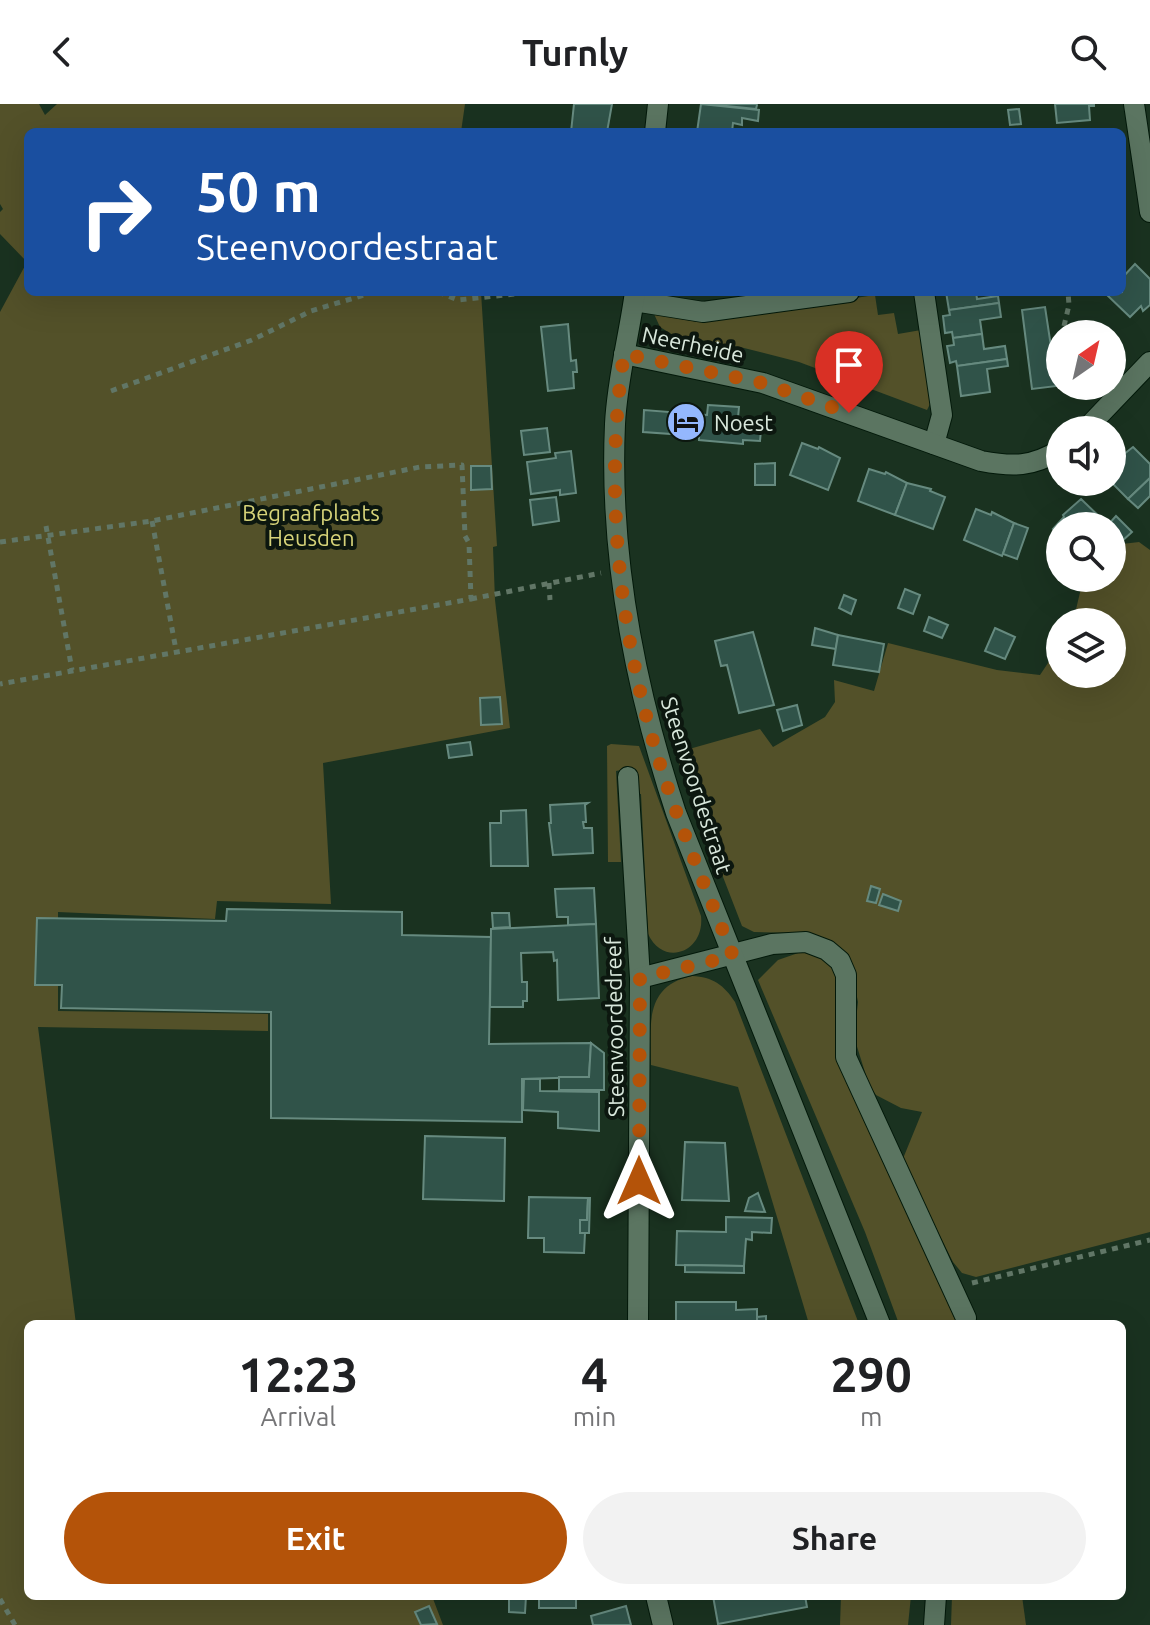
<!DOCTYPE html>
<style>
:root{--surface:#fff;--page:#f2f2f2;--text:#202124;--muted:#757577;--accent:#b45309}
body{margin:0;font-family:Ubuntu,sans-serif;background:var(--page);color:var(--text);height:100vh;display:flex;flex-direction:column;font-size:30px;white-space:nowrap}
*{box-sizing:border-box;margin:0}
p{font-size:26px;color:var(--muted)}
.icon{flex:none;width:44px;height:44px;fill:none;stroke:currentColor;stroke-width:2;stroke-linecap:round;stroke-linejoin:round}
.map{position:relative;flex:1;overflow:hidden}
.sheet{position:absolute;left:24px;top:1216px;width:1102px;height:280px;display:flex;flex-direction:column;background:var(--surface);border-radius:12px;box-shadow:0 8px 32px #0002}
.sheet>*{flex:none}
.guide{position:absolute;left:24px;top:24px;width:1102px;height:168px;border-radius:12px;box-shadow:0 8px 32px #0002;background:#1a4fa0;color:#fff;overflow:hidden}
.needle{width:52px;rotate:34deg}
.buttons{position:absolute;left:1046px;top:216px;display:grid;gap:16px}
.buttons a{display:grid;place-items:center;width:80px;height:80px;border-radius:50%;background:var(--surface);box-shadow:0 8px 32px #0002;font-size:40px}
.pin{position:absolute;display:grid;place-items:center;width:68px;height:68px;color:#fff;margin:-82px -34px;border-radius:50% 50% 50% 0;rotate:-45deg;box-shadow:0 0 8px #0007}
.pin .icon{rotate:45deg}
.me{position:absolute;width:88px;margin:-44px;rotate:0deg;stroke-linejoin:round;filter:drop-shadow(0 0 6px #0008)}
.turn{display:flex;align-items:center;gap:28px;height:168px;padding:0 40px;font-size:36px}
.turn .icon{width:104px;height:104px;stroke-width:2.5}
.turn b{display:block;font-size:56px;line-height:68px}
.eta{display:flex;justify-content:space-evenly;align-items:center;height:136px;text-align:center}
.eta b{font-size:48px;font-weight:700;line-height:56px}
.cta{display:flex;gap:16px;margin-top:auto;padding:16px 40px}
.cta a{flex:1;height:92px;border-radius:48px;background:var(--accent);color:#fff;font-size:32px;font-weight:700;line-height:92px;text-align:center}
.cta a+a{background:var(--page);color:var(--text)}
header{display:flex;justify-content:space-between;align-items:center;height:104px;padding:0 40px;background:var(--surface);font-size:36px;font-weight:700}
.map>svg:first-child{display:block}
.green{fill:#535129}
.building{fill:#305349;stroke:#668a7f;stroke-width:2}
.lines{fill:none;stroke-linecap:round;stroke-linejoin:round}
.street-casing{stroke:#03190a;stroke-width:22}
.secondary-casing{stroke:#03190a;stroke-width:22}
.path{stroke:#617666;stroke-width:5;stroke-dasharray:6 6;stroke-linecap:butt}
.street{stroke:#5b7561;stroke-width:20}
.secondary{stroke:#5b7561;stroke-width:20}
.route{stroke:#b45309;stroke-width:14;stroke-dasharray:0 25.2}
.labels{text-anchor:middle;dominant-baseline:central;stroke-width:8;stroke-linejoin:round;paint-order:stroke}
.street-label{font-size:22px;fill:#d9e8dc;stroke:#0c170f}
.poi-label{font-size:22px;fill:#d9e8dc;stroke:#0c170f;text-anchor:start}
.park-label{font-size:22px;fill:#d6d379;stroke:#0c170f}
</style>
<header><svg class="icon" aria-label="back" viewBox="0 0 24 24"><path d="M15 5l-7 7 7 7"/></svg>Turnly<svg class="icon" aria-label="search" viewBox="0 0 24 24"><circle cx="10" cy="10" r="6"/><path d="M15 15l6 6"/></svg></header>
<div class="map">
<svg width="1150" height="1521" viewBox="0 0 1150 1521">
<rect width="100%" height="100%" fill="#1a3220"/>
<!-- green -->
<g class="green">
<polygon points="0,0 39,0 45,11 57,0 465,0 461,28 28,28 28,188 481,188 497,442 493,443 495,496 510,624 323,659 331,800 217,797 215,815 58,808 58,907 268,910 268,927 38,923 76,1220 28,1220 28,1492 432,1492 443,1521 0,1521 0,208 27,158 0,130 0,108 3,105 0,100"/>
<polygon points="875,191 878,211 894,209 898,230 921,226 931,298 927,306 799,258 740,243 673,231 660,223 654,210 698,218"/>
<polygon points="1139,438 1150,446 1150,1128 976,1173 962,1169 953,1158 902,1057 922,1008 901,1004 876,991 869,981 854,933 858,898 852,868 829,837 806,829 754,828 742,822 675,649 760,625 773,643 825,613 835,598 834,576 874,587 888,539 997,566 1040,571 1060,541 1060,570 1112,570 1112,518 1073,518 1082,480 1087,474 1112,474 1112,446 1122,440"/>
<path d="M611,640L639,642L701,812C705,848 664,864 648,830L641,690H638L631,664L616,667L621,758H608L607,642Z"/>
<path d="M801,848C817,850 825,853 835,867L862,1002L957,1220H899L865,1128L758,876L778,856Z"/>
<path d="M692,872C713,873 724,881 735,898L859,1220H809L738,983L651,961C651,923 643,882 692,872Z"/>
<polygon points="841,1492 911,1492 908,1521 840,1521"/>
<polygon points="952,1492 1022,1492 1026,1521 951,1521"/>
</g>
<!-- building -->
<g class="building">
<polygon points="574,0 612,0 607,28 571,28"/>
<polygon points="701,0 759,6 758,17 742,14 742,21 733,19 732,28 697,28"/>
<polygon points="707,0 756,0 757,1 756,5"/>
<polygon points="1055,0 1094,0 1094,2 1089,2 1090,16 1057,19"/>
<polygon points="1019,5 1021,20 1010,21 1008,6"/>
<polygon points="1135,160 1150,175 1150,201 1143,207 1141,202 1130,213 1106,190 1122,188 1122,174"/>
<polygon points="946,188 976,188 977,195 998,192 999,199 949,206"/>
<polygon points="999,199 1001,213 980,216 982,230 953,234 952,228 945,229 943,212 950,211 949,206"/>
<polygon points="1045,203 1057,282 1032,285 1022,206"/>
<polygon points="568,220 571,257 576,256 577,268 573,268 574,284 548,287 541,223"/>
<polygon points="982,230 984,245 1005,242 1007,255 957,262 956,257 950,259 947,242 954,241 953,234"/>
<polygon points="1007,255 1008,262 987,265 990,288 961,292 957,262"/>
<polygon points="708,301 739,303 738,314 762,315 760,337 743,336 743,340 699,336 699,332 643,328 644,306 707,311"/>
<polygon points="547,324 550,348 524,351 521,327"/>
<polygon points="802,339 818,345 819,343 840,354 828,386 790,371"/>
<polygon points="1133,343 1150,360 1150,374 1128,395 1111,378 1114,358"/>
<polygon points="571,347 576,389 560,391 560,386 531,390 527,358 556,354 555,349"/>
<polygon points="775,359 775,381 755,381 755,360"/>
<polygon points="471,362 491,362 492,385 471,386"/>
<polygon points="869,365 885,370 886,368 907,379 895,411 858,397"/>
<polygon points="1150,374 1150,392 1138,404 1128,395"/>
<polygon points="907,379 931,385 930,387 945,393 933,425 895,411"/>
<polygon points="556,393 559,417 533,421 530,396"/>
<polygon points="1081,395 1106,419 1103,422 1060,422 1060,432 1053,425 1064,413 1063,411"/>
<polygon points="976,405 991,411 992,408 1014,419 1002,452 964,436"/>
<polygon points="1116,412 1132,428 1122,437 1112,427 1112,422 1107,422"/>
<polygon points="1014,419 1028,424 1017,455 1003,450"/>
<polygon points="1060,438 1060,458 1050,449"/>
<polygon points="905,485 920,491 913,510 898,504"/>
<polygon points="844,491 856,496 851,510 839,504"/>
<polygon points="929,513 948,521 942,534 924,527"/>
<polygon points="815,524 838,531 836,545 812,541"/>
<polygon points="995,524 1015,533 1005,555 985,547"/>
<polygon points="753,528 774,601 739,609 727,561 721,562 715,537"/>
<polygon points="838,531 884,540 879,568 833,561"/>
<polygon points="500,593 502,620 481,621 480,594"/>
<polygon points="797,601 802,621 783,627 777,606"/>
<polygon points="470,638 472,651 449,654 447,641"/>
<polygon points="588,699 585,701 586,718 583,718 584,724 592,724 593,749 553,751 549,719 551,719 550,701"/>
<polygon points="526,706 528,762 491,762 490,719 501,719 501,707"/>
<polygon points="871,782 880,785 876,799 867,797"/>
<polygon points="594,784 596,820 568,821 568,813 557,813 555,785"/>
<polygon points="883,790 901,797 898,807 879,801"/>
<polygon points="227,805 402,808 402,831 491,833 489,940 591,939 589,973 522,975 522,1018 271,1014 271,908 61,904 62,881 35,881 37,814 226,817"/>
<polygon points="492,809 509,809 510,823 493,824"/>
<polygon points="596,820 599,894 558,896 557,856 554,857 553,848 521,849 522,878 527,878 527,897 523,897 523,903 490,903 491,825"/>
<polygon points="591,939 604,949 604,986 559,986 559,973 589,973"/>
<polygon points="524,975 540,975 540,987 599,988 599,1027 558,1024 558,1008 523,1006"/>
<polygon points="425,1032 505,1034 504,1097 423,1095"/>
<polygon points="685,1038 725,1039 729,1097 682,1096"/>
<polygon points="758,1089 765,1108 745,1107 749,1094"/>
<polygon points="529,1093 588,1094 587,1116 580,1116 580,1129 585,1129 584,1149 544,1148 544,1134 528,1134"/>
<polygon points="588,1094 590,1094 589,1129 580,1129 580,1116 587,1116"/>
<polygon points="726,1113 772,1114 771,1129 752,1128 752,1136 746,1135 744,1162 676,1161 677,1127 726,1128"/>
<polygon points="685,1161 744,1162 744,1169 685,1168"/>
<polygon points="676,1198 736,1198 736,1206 757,1205 757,1220 676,1220"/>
<polygon points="766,1212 766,1220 757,1220 757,1213"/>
<polygon points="509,1492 526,1492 525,1509 509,1508"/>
<rect x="539" y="1492" width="37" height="12"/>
<polygon points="713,1492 805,1492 807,1503 718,1520"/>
<polygon points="429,1502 437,1520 421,1521 415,1508"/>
<polygon points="626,1502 631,1521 593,1521 591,1512"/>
</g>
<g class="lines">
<defs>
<g id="street">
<polyline points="1134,0 1150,108"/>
<polyline points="924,188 942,311 934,340"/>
<polyline points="634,197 703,208 849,188"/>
<path d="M624,250L763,279L981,357C1013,363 1032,363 1060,346"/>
<polyline points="1085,326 1150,258"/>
<polyline points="628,673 640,874 638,1220"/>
<polyline points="640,874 772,840 806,838 827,846 840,857 846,871 846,953 966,1214"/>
<polyline points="656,1492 663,1521"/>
</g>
<g id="secondary">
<polyline points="655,28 658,0"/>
<path d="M635,188C629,232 617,276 615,320C609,452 635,584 676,709L880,1220"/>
<polyline points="934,1521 936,1492"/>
</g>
</defs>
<!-- street casing -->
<use href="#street" class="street-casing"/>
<!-- secondary casing -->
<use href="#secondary" class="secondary-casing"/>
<!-- path -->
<g class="path">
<polyline points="438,188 458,196 534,188"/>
<polyline points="1064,222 1069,201 1068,188"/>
<polyline points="111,287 252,236 311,207 374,188"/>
<polyline points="152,417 176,546"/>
<polyline points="46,422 72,566"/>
<polyline points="0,438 152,417 420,363 462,361 465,432 469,439 471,495 0,580"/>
<polyline points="549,479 550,496"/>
<polyline points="471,495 601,469"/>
<polyline points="972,1179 1150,1136"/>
<polyline points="0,1495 15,1521"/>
</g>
<!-- street -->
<use href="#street" class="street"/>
<!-- secondary -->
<use href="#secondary" class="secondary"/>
</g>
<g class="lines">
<!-- route -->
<path class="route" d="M639,1077L640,874L733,852C706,784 677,717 656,647C618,521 604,380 624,250L763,279L849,309"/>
</g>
<!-- icons -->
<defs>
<symbol id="hotel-disc" viewBox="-11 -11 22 22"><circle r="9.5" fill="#94b7fd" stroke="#0c170f"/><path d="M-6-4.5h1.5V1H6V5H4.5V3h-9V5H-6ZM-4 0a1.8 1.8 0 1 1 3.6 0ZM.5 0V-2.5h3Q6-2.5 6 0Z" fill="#111"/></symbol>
</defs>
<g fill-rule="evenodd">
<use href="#hotel-disc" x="664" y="296" width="44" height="44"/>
</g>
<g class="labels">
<!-- street labels -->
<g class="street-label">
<text transform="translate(693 240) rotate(12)">Neerheide</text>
<text transform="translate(697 681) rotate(72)">Steenvoordestraat</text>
<text transform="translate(614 923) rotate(-91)">Steenvoordedreef</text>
</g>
<!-- poi labels -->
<g class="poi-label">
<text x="714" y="318">Noest</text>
</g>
<!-- park labels -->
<g class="park-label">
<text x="311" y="408">Begraafplaats<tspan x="311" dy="25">Heusden</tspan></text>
</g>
</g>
</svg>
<div class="buttons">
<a><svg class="needle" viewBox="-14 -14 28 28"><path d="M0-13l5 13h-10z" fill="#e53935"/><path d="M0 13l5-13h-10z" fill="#757577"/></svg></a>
<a><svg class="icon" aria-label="sound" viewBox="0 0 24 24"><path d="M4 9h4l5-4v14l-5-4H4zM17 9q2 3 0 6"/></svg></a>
<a><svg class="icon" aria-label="search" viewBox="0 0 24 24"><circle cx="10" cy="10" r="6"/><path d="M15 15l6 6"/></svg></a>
<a><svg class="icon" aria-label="layers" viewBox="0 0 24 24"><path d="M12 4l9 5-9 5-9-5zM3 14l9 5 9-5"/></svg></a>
</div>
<div class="pin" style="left:849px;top:309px;background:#d93025"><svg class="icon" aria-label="arrive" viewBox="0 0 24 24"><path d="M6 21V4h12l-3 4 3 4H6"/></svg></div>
<svg class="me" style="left:639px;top:1077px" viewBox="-20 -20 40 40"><path d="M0-17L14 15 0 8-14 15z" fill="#b45309" stroke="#fff" stroke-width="4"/></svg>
<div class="guide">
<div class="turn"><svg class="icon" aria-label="right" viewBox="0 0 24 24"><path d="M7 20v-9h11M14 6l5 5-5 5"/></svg><div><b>50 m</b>Steenvoordestraat</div></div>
</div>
<section class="sheet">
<div class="eta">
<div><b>12:23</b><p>Arrival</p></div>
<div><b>4</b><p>min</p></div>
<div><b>290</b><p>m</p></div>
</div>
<div class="cta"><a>Exit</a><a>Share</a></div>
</section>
</div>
